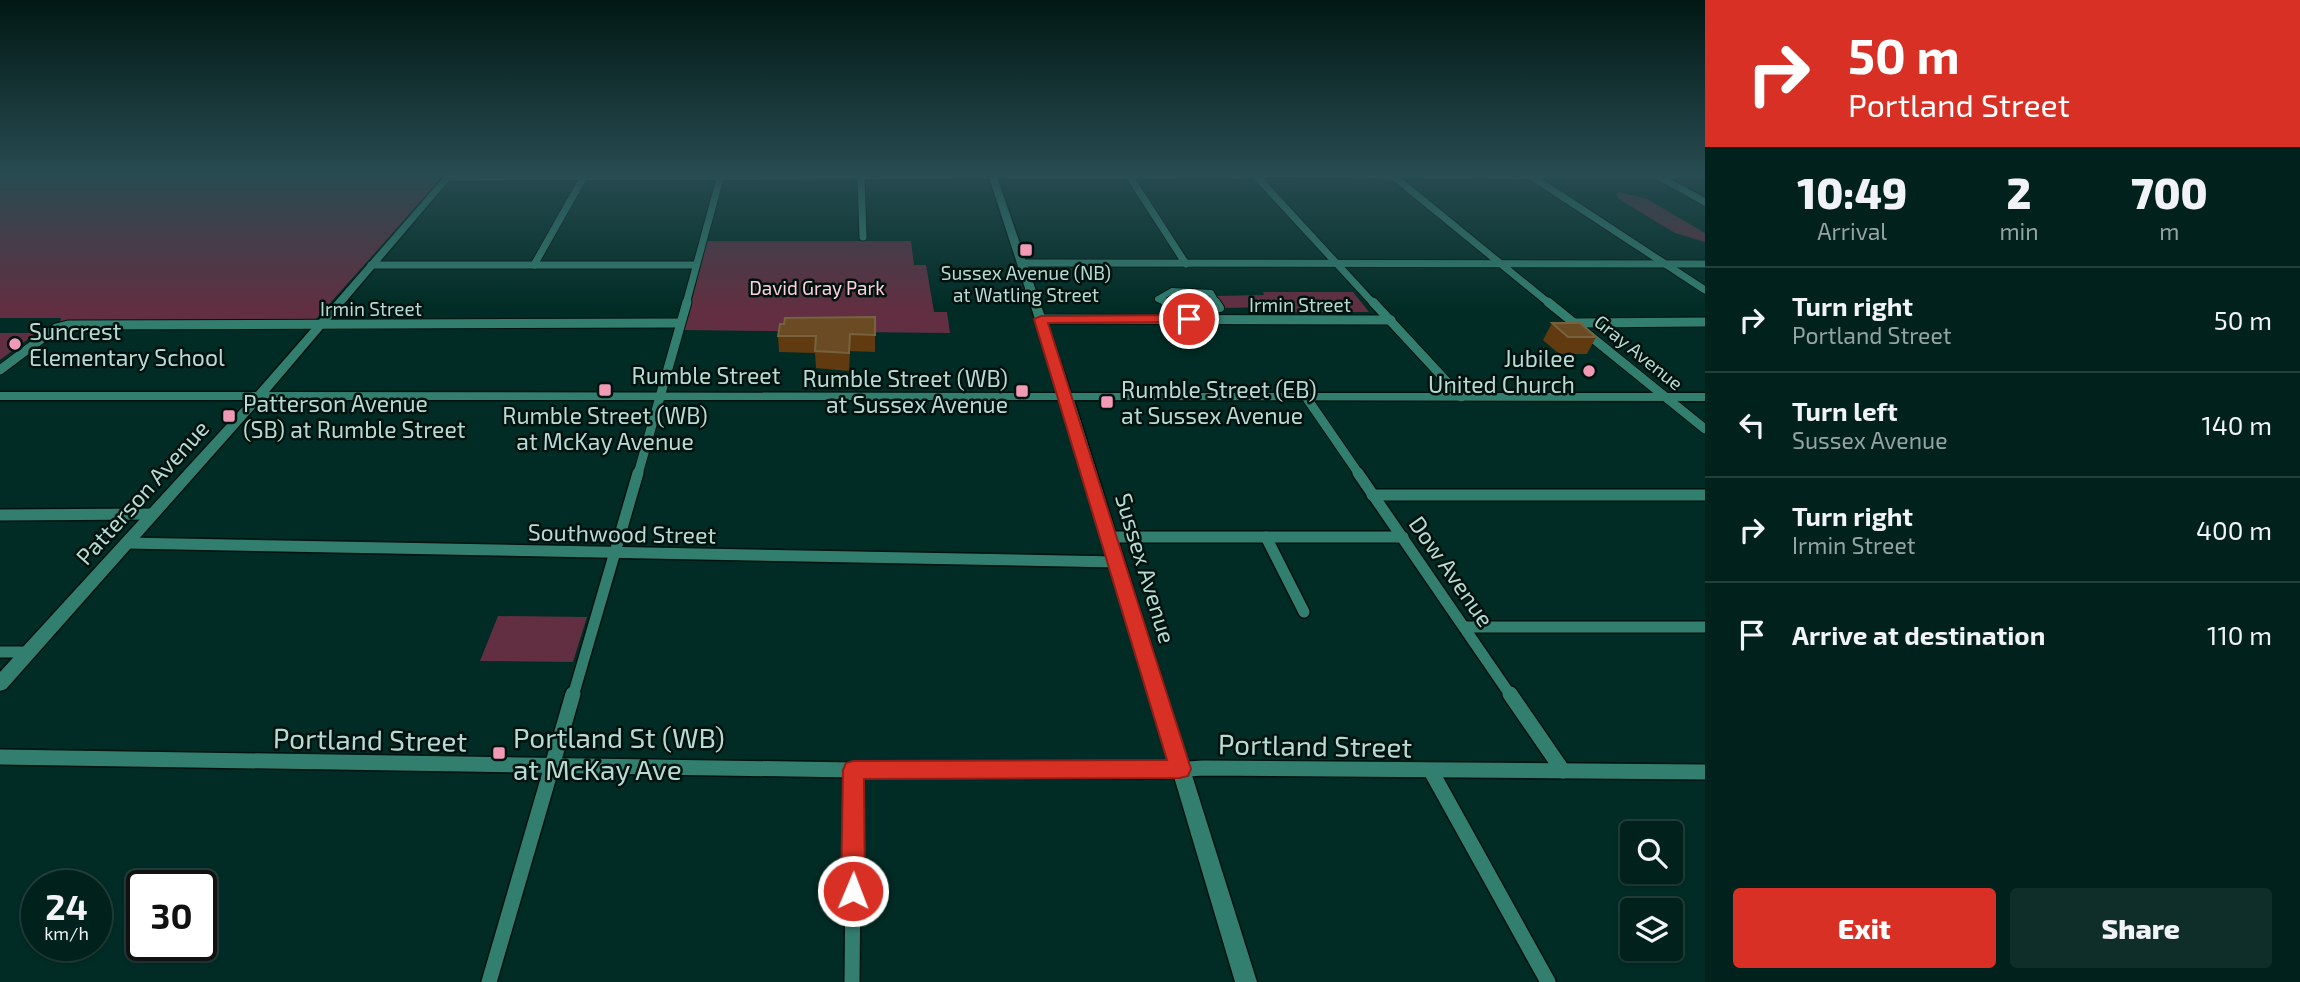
<!DOCTYPE html>
<style>
:root{--surface:#01211c;--page:#0f2e29;--text:#f1f3f6;--muted:#96a3a3;--line:#233e3b;--accent:#d93025}
body{margin:0;font-family:"Exo 2",sans-serif;background:var(--page);color:var(--text);height:100vh;display:flex;flex-direction:column;font-size:26px;white-space:nowrap}
*{box-sizing:border-box;margin:0}
p{font-size:23px;color:var(--muted)}
.icon{flex:none;width:38px;height:38px;fill:none;stroke:currentColor;stroke-width:2;stroke-linecap:round;stroke-linejoin:round}
.map{position:relative;flex:1;overflow:hidden}
.side{display:flex;flex-direction:column;background:var(--surface);width:595px}
.side>*{flex:none}
.hud{background:#d93025;color:#fff;overflow:hidden}
.buttons{position:absolute;left:1620px;top:821px;display:grid;gap:14px}
.buttons a{display:grid;place-items:center;width:63px;height:63px;border-radius:7px;background:var(--surface);box-shadow:0 2px 5px #0004,0 0 0 2px var(--line);font-size:35px}
.speed{position:absolute;left:21px;top:870px;display:flex;gap:14px;font-size:35px;font-weight:700;text-align:center}
.speed>*{display:grid;place-content:center;width:91px;height:91px;border-radius:50%;background:var(--surface);box-shadow:0 2px 5px #0004,0 0 0 2px var(--line);line-height:1}
.speed small{font-size:18px;font-weight:400}
.speed .limit{border:4px solid #111;border-radius:10px;background:#fff;color:#111}
.pin{position:absolute;display:grid;place-items:center;width:60px;height:60px;color:#fff;margin:-30px;border:4px solid #fff;border-radius:50%;box-shadow:0 2px 7px #0007}
.me{position:absolute;width:77px;margin:-38px;rotate:1deg;stroke-linejoin:round;filter:drop-shadow(0 0 5px #0008)}
.turn{display:flex;align-items:center;gap:24px;height:147px;padding:0 28px;font-size:32px}
.turn .icon{width:91px;height:91px;stroke-width:2.5}
.turn b{display:block;font-size:49px;line-height:60px}
.eta{display:flex;justify-content:space-evenly;align-items:center;height:119px;text-align:center}
.eta b{font-size:42px;font-weight:800;line-height:49px}
.button{display:flex;gap:14px;margin-top:auto;padding:14px 28px}
.button a{flex:1;height:80px;border-radius:7px;background:var(--accent);color:#fff;font-size:28px;font-weight:800;line-height:80px;text-align:center}
.button a+a{background:var(--page);color:var(--text)}
ul{padding:0;list-style:none}
li{display:flex;align-items:center;gap:21px;height:105px;padding:0 28px;border-top:2px solid var(--line)}
li div{flex:1}
li b{display:block;font-size:26px}
li em{font-style:normal}
main{display:flex;flex:1;min-height:0}
.map>svg:first-child{display:block}
.green{fill:#612f41}
.lines{fill:none;stroke-linecap:round;stroke-linejoin:round}
.pedestrian-far1-casing{stroke:#00120e;stroke-width:8}
.pedestrian-casing{stroke:#00120e;stroke-width:10}
.minor-far3-casing{stroke:#00120e;stroke-width:9}
.minor-far2-casing{stroke:#00120e;stroke-width:11}
.minor-far1-casing{stroke:#00120e;stroke-width:14}
.minor-casing{stroke:#00120e;stroke-width:18}
.tertiary-casing{stroke:#00120e;stroke-width:3}
.pedestrian-far1{stroke:#327f70;stroke-width:6}
.pedestrian{stroke:#327f70;stroke-width:8}
.minor-far3{stroke:#327f70;stroke-width:7}
.minor-far2{stroke:#327f70;stroke-width:9}
.minor-far1{stroke:#327f70;stroke-width:11}
.minor{stroke:#327f70;stroke-width:15}
.tertiary{fill:#327f70;fill-rule:evenodd}
.wall{fill:#613a0f}
.building{fill:#6a4b24;stroke:#76623f;stroke-width:2}
.route{fill:#d93025;stroke:#8d1f18;stroke-width:2}
.poi-dot{fill:#f09ab6;stroke:#00120e;stroke-width:2.5}
.labels{text-anchor:middle;dominant-baseline:central;stroke-width:5;stroke-linejoin:round;paint-order:stroke}
.far-poi-label{font-size:19px;fill:#b7dbd2;stroke:#00120e}
.far-park-label{font-size:19px;fill:#fed0de;stroke:#00120e}
.far-street-label{font-size:19px;fill:#b7dbd2;stroke:#00120e}
.poi-label{font-size:23px;fill:#b7dbd2;stroke:#00120e;text-anchor:start}
.street-label{font-size:23px;fill:#b7dbd2;stroke:#00120e}
.near-poi-label{font-size:28px;fill:#b7dbd2;stroke:#00120e;text-anchor:start}
.near-street-label{font-size:28px;fill:#b7dbd2;stroke:#00120e}
</style>
<main>
<div class="map">
<svg width="1705" height="982" viewBox="0 0 1705 982">
<rect width="100%" height="100%" fill="#012c25"/>
<!-- green -->
<g class="green">
<polygon points="0,171 448,171 314,321 60,322 61,318 0,318"/>
<polygon points="1619,192 1647,199 1705,233 1705,242 1675,233 1619,199 1616,194"/>
<polygon points="707,241 911,241 914,265 926,265 934,312 947,312 950,333 684,330"/>
<polygon points="1263,292 1353,292 1369,312 1277,312 1273,307 1223,308 1215,296 1264,295"/>
<polygon points="0,333 36,333 0,360"/>
<polygon points="498,616 587,617 573,662 480,661"/>
</g>
<g class="lines">
<defs>
<polyline id="pedestrian-far1" points="1170,304 1158,299 1172,291 1211,293 1217,304"/>
<polyline id="pedestrian" points="1165,302 1181,308 1220,308 1216,302"/>
<g id="minor-far3">
<polyline points="1126,171 1186,264"/>
<polyline points="1256,174 1531,176 1705,290"/>
<polyline points="1392,175 1550,304"/>
<polyline points="1532,175 1705,175"/>
<polyline points="1658,176 1705,202"/>
<polyline points="447,177 1260,175"/>
<polyline points="1257,177 1374,304"/>
<polyline points="861,178 863,237"/>
<polyline points="1021,263 1705,264"/>
<polyline points="371,265 696,265"/>
<polyline points="534,265 586,173"/>
<polyline points="686,304 722,171"/>
</g>
<g id="minor-far2">
<polyline points="1373,302 1461,397"/>
<polyline points="1548,302 1705,429"/>
<polyline points="1041,319 1391,320"/>
<polyline points="1574,323 1705,322"/>
<polyline points="0,370 56,328 68,325 680,323"/>
<polyline points="1306,397 1359,474"/>
<polyline points="638,474 687,302"/>
</g>
<g id="minor-far1">
<polyline points="1358,473 1511,696"/>
<polyline points="1372,495 1705,495"/>
<polyline points="0,515 152,514"/>
<polyline points="1109,537 1403,537"/>
<polyline points="1266,537 1304,612"/>
<polyline points="126,543 1117,562"/>
<polyline points="1466,627 1705,627"/>
<polyline points="0,652 29,652"/>
<polyline points="573,696 638,473"/>
</g>
<g id="minor">
<polyline points="1510,694 1563,771"/>
<polyline points="0,757 854,770 1158,771 1203,768 1705,772"/>
<polyline points="1431,771 1548,982"/>
<polyline points="489,982 573,694"/>
<polyline points="852,982 854,770"/>
</g>
<polygon id="tertiary" points="449,171 457,171 269,392 1059,393 987,171 995,171 1071,393 1705,393 1705,401 1074,400 1257,982 1235,982 1062,400 262,400 6,689 0,691 0,672 249,400 0,400 0,392 256,392"/>
</defs>
<!-- pedestrian-far1 casing -->
<use href="#pedestrian-far1" class="pedestrian-far1-casing"/>
<!-- pedestrian casing -->
<use href="#pedestrian" class="pedestrian-casing"/>
<!-- minor-far3 casing -->
<use href="#minor-far3" class="minor-far3-casing"/>
<!-- minor-far2 casing -->
<use href="#minor-far2" class="minor-far2-casing"/>
<!-- minor-far1 casing -->
<use href="#minor-far1" class="minor-far1-casing"/>
<!-- minor casing -->
<use href="#minor" class="minor-casing"/>
<!-- tertiary casing -->
<use href="#tertiary" class="tertiary-casing"/>
<!-- pedestrian-far1 -->
<use href="#pedestrian-far1" class="pedestrian-far1"/>
<!-- pedestrian -->
<use href="#pedestrian" class="pedestrian"/>
<!-- minor-far3 -->
<use href="#minor-far3" class="minor-far3"/>
<!-- minor-far2 -->
<use href="#minor-far2" class="minor-far2"/>
<!-- minor-far1 -->
<use href="#minor-far1" class="minor-far1"/>
<!-- minor -->
<use href="#minor" class="minor"/>
<!-- tertiary -->
<use href="#tertiary" class="tertiary"/>
</g>
<!-- wall -->
<g class="wall">
<polygon points="875,317 875,352 850,351 849,371 816,368 815,353 779,352 778,336"/>
<polygon points="1552,323 1596,337 1587,354 1559,354 1543,340"/>
</g>
<!-- building -->
<g class="building">
<polygon points="875,317 875,335 850,334 849,353 815,351 816,336 778,336 780,324 784,324 785,318"/>
<polygon points="1552,323 1580,323 1596,337 1568,337"/>
</g>
<!-- sky -->
<linearGradient id="sky" x2="0" y2="1"><stop stop-color="#011814"/><stop offset="0.56" stop-color="#274b51"/><stop offset="1" stop-color="#274b51" stop-opacity="0"/></linearGradient>
<rect width="1705" height="308" fill="url(#sky)"/>
<!-- route -->
<polygon class="route" points="1189,315 1195,319 1193,322 1048,323 1191,769 1188,776 1180,778 864,779 865,891 862,899 853,903 844,899 841,891 843,770 846,763 853,761 1167,760 1034,319 1041,316"/>
<!-- markers -->
<g class="poi-dot">
<rect x="1019" y="243" width="14" height="14" rx="3.5"/>
<circle cx="15" cy="344" r="7"/>
<circle cx="1589" cy="371" r="7"/>
<rect x="598" y="383" width="14" height="14" rx="3.5"/>
<rect x="1015" y="384" width="14" height="14" rx="3.5"/>
<rect x="1100" y="395" width="14" height="14" rx="3.5"/>
<rect x="222" y="409" width="14" height="14" rx="3.5"/>
<rect x="492" y="746" width="14" height="14" rx="3.5"/>
</g>
<g class="labels">
<!-- far-poi labels -->
<g class="far-poi-label">
<text x="1026" y="272">Sussex Avenue (NB)<tspan x="1026" dy="22">at Watling Street</tspan></text>
</g>
<!-- far-park labels -->
<g class="far-park-label">
<text x="817" y="287">David Gray Park</text>
</g>
<!-- far-street labels -->
<g class="far-street-label">
<text x="1300" y="304">Irmin Street</text>
<text x="371" y="308">Irmin Street</text>
<text transform="translate(1639 352) rotate(39)">Gray Avenue</text>
</g>
<!-- poi labels -->
<g class="poi-label">
<text x="29" y="331">Suncrest<tspan x="29" dy="26">Elementary School</tspan></text>
<text x="1575" y="358" text-anchor="end">Jubilee<tspan x="1575" dy="26">United Church</tspan></text>
<text x="1008" y="378" text-anchor="end">Rumble Street (WB)<tspan x="1008" dy="26">at Sussex Avenue</tspan></text>
<text x="1121" y="389">Rumble Street (EB)<tspan x="1121" dy="26">at Sussex Avenue</tspan></text>
<text x="243" y="403">Patterson Avenue<tspan x="243" dy="26">(SB) at Rumble Street</tspan></text>
<text x="605" y="415" text-anchor="middle">Rumble Street (WB)<tspan x="605" dy="26">at McKay Avenue</tspan></text>
</g>
<!-- street labels -->
<g class="street-label">
<text x="706" y="375">Rumble Street</text>
<text transform="translate(142 492) rotate(-48)">Patterson Avenue</text>
<text transform="translate(622 533) rotate(1)">Southwood Street</text>
<text transform="translate(1146 568) rotate(73)">Sussex Avenue</text>
<text transform="translate(1452 571) rotate(55)">Dow Avenue</text>
</g>
<!-- near-poi labels -->
<g class="near-poi-label">
<text x="513" y="737">Portland St (WB)<tspan x="513" dy="32">at McKay Ave</tspan></text>
</g>
<!-- near-street labels -->
<g class="near-street-label">
<text transform="translate(370 739) rotate(1)">Portland Street</text>
<text transform="translate(1315 745) rotate(1)">Portland Street</text>
</g>
</g>
</svg>
<div class="buttons">
<a><svg class="icon" aria-label="search" viewBox="0 0 24 24"><circle cx="10" cy="10" r="6"/><path d="M15 15l6 6"/></svg></a>
<a><svg class="icon" aria-label="layers" viewBox="0 0 24 24"><path d="M12 4l9 5-9 5-9-5zM3 14l9 5 9-5"/></svg></a>
</div>
<div class="speed"><div>24<small>km/h</small></div><div class="limit">30</div></div>
<div class="pin" style="left:1189px;top:319px;background:#d93025"><svg class="icon" aria-label="arrive" viewBox="0 0 24 24"><path d="M6 21V4h12l-3 4 3 4H6"/></svg></div>
<svg class="me" style="left:853px;top:891px" viewBox="-20 -20 40 40"><circle r="17" fill="#d93025" stroke="#fff" stroke-width="3"/><path d="M0-11L8 9 0 5-8 9z" fill="#fff"/></svg>
</div>
<section class="side">
<div class="hud">
<div class="turn"><svg class="icon" aria-label="right" viewBox="0 0 24 24"><path d="M7 20v-9h11M14 6l5 5-5 5"/></svg><div><b>50 m</b>Portland Street</div></div>
</div>
<div class="eta">
<div><b>10:49</b><p>Arrival</p></div>
<div><b>2</b><p>min</p></div>
<div><b>700</b><p>m</p></div>
</div>
<ul>
<li><svg class="icon" aria-label="right" viewBox="0 0 24 24"><path d="M7 20v-9h11M14 6l5 5-5 5"/></svg><div><b>Turn right</b><p>Portland Street</p></div><em>50 m</em></li>
<li><svg class="icon" aria-label="left" viewBox="0 0 24 24"><path d="M17 20v-9H6M10 6l-5 5 5 5"/></svg><div><b>Turn left</b><p>Sussex Avenue</p></div><em>140 m</em></li>
<li><svg class="icon" aria-label="right" viewBox="0 0 24 24"><path d="M7 20v-9h11M14 6l5 5-5 5"/></svg><div><b>Turn right</b><p>Irmin Street</p></div><em>400 m</em></li>
<li><svg class="icon" aria-label="arrive" viewBox="0 0 24 24"><path d="M6 21V4h12l-3 4 3 4H6"/></svg><div><b>Arrive at destination</b></div><em>110 m</em></li>
</ul>
<div class="button"><a>Exit</a><a>Share</a></div>
</section>
</main>
